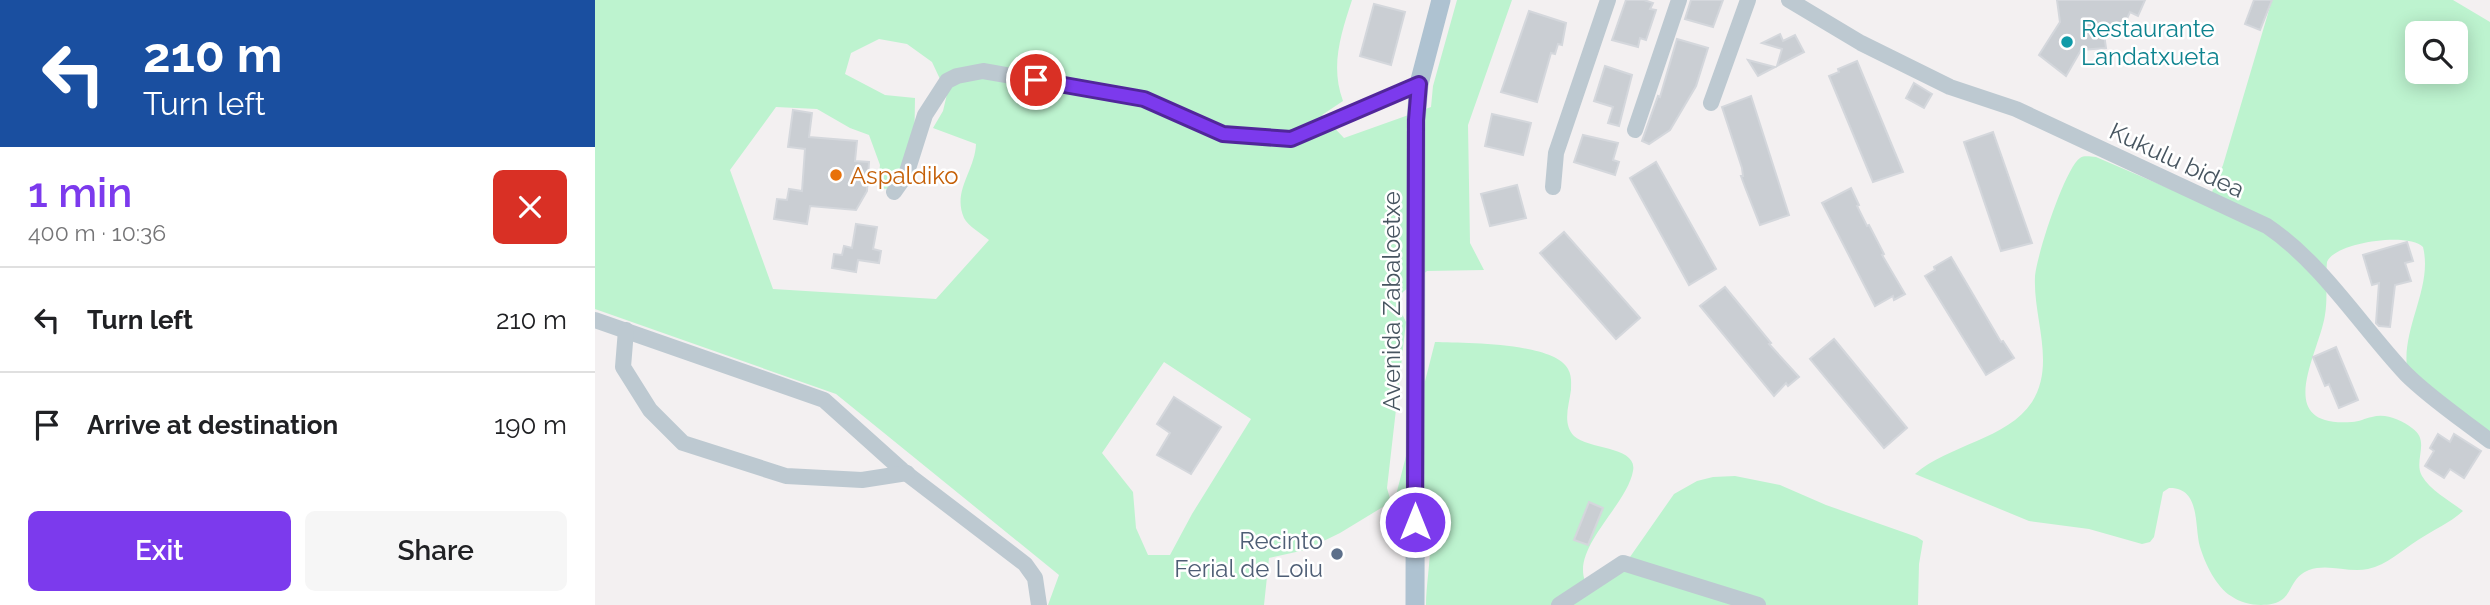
<!DOCTYPE html>
<meta charset="utf-8">
<style>
:root{--surface:#fff;--page:#f6f6f6;--text:#202124;--muted:#757577;--line:#e0e0e0;--accent:#7c3aed}
body{margin:0;font-family:Raleway,sans-serif;background:var(--page);color:var(--text);height:100vh;display:flex;flex-direction:column;font-size:26px;white-space:nowrap}
*{box-sizing:border-box;margin:0}
p{font-size:23px;color:var(--muted)}
.icon{flex:none;width:38px;height:38px;fill:none;stroke:currentColor;stroke-width:2;stroke-linecap:round;stroke-linejoin:round}
.map{position:relative;flex:1;overflow:hidden}
.drawer{display:flex;flex-direction:column;background:var(--surface);width:595px}
.drawer>*{flex:none}
.guide{background:#1a4fa0;color:#fff;overflow:hidden}
.tools{position:absolute;left:1810px;top:21px;display:grid;gap:14px}
.tools a{display:grid;place-items:center;width:63px;height:63px;border-radius:10px;background:var(--surface);box-shadow:0 4px 18px #0003;font-size:35px}
.pin{position:absolute;display:grid;place-items:center;width:60px;height:60px;color:#fff;margin:-30px;border:4px solid #fff;border-radius:50%;box-shadow:0 2px 7px #0007}
.me{position:absolute;width:77px;margin:-38px;rotate:0deg;stroke-linejoin:round;filter:drop-shadow(0 0 5px #0008)}
.turn{display:flex;align-items:center;gap:24px;height:147px;padding:0 28px;font-size:32px}
.turn .icon{width:91px;height:91px;stroke-width:2.5}
.turn b{display:block;font-size:49px;line-height:60px}
.round{display:grid;place-items:center;flex:none;width:74px;height:74px;border-radius:10px;background:var(--page)}
.overview{display:flex;align-items:center;justify-content:space-between;height:119px;padding:0 28px}
h1{font-size:42px;font-weight:600;line-height:52px;color:var(--accent)}
.cta{display:flex;gap:14px;margin-top:auto;padding:14px 28px}
.cta a{flex:1;height:80px;border-radius:10px;background:var(--accent);color:#fff;font-size:28px;font-weight:600;line-height:80px;text-align:center}
.cta a+a{background:var(--page);color:var(--text)}
ul{padding:0;list-style:none}
li{display:flex;align-items:center;gap:21px;height:105px;padding:0 28px;border-top:2px solid var(--line)}
li div{flex:1}
li b{display:block;font-size:26px}
li em{font-style:normal}
main{display:flex;flex:1;min-height:0}
.map>svg:first-child{display:block}
.green{fill:#bdf3cf;fill-rule:evenodd}
.building{fill:#caced3;stroke:#d4d7dc;stroke-width:2}
.lines{fill:none;stroke-linecap:round;stroke-linejoin:round}
.minor{stroke:#bdc9d1;stroke-width:16}
.major{stroke:#aec2d1;stroke-width:19}
.route-casing{stroke:#51269a;stroke-width:18}
.route{stroke:#7c3aed;stroke-width:12}
.culture-dot{fill:#0f9aa8;stroke:#fff;stroke-width:2.5}
.food-dot{fill:#e8710a;stroke:#fff;stroke-width:2.5}
.service-dot{fill:#5c6f8a;stroke:#fff;stroke-width:2.5}
.labels{text-anchor:middle;dominant-baseline:central;stroke-width:5;stroke-linejoin:round;paint-order:stroke}
.culture-label{font-size:24px;fill:#0d838f;stroke:#fff;text-anchor:start}
.street-label{font-size:24px;fill:#475560;stroke:#fff}
.food-label{font-size:24px;fill:#c56008;stroke:#fff;text-anchor:start}
.service-label{font-size:24px;fill:#4e5e75;stroke:#fff;text-anchor:end}
</style>
<main>
<section class="drawer">
<div class="guide">
<div class="turn"><svg class="icon" aria-label="left" viewBox="0 0 24 24"><path d="M17 20v-9H6M10 6l-5 5 5 5"/></svg><div><b>210 m</b>Turn left</div></div>
</div>
<div class="overview"><div><h1>1 min</h1><p>400 m · 10:36</p></div><a class="round" style="background:#d93025;color:#fff"><svg class="icon" aria-label="close" viewBox="0 0 24 24"><path d="M6 6l12 12M18 6L6 18"/></svg></a></div>
<ul>
<li><svg class="icon" aria-label="left" viewBox="0 0 24 24"><path d="M17 20v-9H6M10 6l-5 5 5 5"/></svg><div><b>Turn left</b></div><em>210 m</em></li>
<li><svg class="icon" aria-label="arrive" viewBox="0 0 24 24"><path d="M6 21V4h12l-3 4 3 4H6"/></svg><div><b>Arrive at destination</b></div><em>190 m</em></li>
</ul>
<div class="cta"><a>Exit</a><a>Share</a></div>
</section>
<div class="map">
<svg width="1895" height="605" viewBox="0 0 1895 605">
<rect width="100%" height="100%" fill="#f3f0f1"/>
<!-- green -->
<g class="green">
<path d="M0,0H757C746,34 735,66 748,101L727,115L749,138L836,107L838,86L862,0H917L873,125L875,243L889,270L832,271L800,299L811,322L792,488L796,502L745,533L710,550L674,558L669,605H453L464,575L241,394L0,309ZM284,39L312,44L337,62L352,94L348,111L338,128L381,144C380,171 357,191 369,218C373,226 387,234 394,240L341,299L178,289L135,170L181,107L222,109L255,128L274,135L285,165L282,188L304,190L319,160L320,98L290,95L250,74L256,53ZM569,362L656,419L597,514L575,555H553L541,528L538,492L507,453Z"/>
<path d="M1677,0H1858L1895,22V438L1812,368C1807,327 1838,287 1828,247C1814,232 1740,242 1732,262C1730,279 1733,297 1730,315C1724,354 1676,428 1757,422C1764,422 1770,418 1777,417C1791,413 1806,420 1817,428C1836,441 1818,460 1827,476C1835,490 1855,501 1868,511C1855,523 1838,530 1823,540C1807,550 1792,565 1773,569C1753,573 1733,563 1714,570C1689,580 1702,605 1666,605C1656,605 1644,602 1636,596C1621,587 1610,563 1605,547C1599,526 1606,487 1574,488L1568,492L1559,537L1555,542L1547,544L1494,529L1434,521L1320,474C1353,445 1413,439 1437,402C1461,364 1438,318 1440,277C1441,257 1470,168 1485,158C1490,155 1495,157 1501,157L1587,194L1617,192L1628,165ZM1822,33H1860V72H1822Z"/>
<path d="M840,342C868,343 959,342 973,369C977,376 976,383 976,390C974,405 967,424 979,436C994,450 1043,446 1038,471C1032,505 977,547 990,581L1028,567L1079,494L1102,481L1118,477L1140,476L1185,485L1231,505L1322,537L1328,541L1324,564L1323,605H831C831,577 842,530 829,506L813,503L798,507Z"/>
</g>
<!-- building -->
<g class="building">
<polygon points="1031,0 1049,0 1058,3 1055,9 1061,10 1051,40 1045,38 1043,47 1017,40"/>
<polygon points="1096,0 1128,0 1118,27 1090,19"/>
<polygon points="1462,0 1550,0 1543,16 1535,12 1526,32 1509,34 1511,48 1486,50 1471,76 1444,55 1465,22"/>
<polygon points="1659,0 1677,0 1665,30 1650,24"/>
<polygon points="779,4 810,12 796,65 765,56"/>
<polygon points="934,11 971,23 967,45 963,44 960,54 956,53 942,102 906,92"/>
<polygon points="1185,34 1188,41 1200,35 1209,52 1182,66 1187,49 1167,43"/>
<polygon points="1082,39 1113,48 1101,86 1075,130 1054,144 1047,141 1063,96 1065,97"/>
<polygon points="1153,60 1180,67 1163,76"/>
<polygon points="1262,61 1308,172 1278,182 1234,76 1244,72 1243,69"/>
<polygon points="1010,66 1037,75 1024,126 1013,123 1018,107 999,101"/>
<polygon points="1319,83 1337,94 1329,108 1311,98"/>
<polygon points="1156,96 1194,215 1165,225 1150,187 1146,176 1148,176 1147,168 1127,107"/>
<polygon points="198,110 217,113 214,137 262,141 260,161 274,162 272,191 261,210 215,206 212,224 179,219 182,199 192,200 194,189 207,191 210,149 193,147"/>
<polygon points="897,114 936,123 928,155 890,146"/>
<polygon points="1398,132 1437,243 1406,251 1369,142"/>
<polygon points="988,135 1023,143 1018,160 1024,162 1020,175 979,162"/>
<polygon points="1061,162 1121,269 1094,285 1035,178"/>
<polygon points="922,185 931,218 895,226 886,194"/>
<polygon points="1256,188 1264,205 1262,206 1272,226 1274,225 1289,254 1287,255 1310,294 1299,300 1298,296 1280,306 1227,203"/>
<polygon points="261,224 282,227 278,249 286,251 284,263 263,260 261,272 237,268 239,254 247,255 249,246 257,248"/>
<polygon points="969,232 1045,318 1021,339 945,253"/>
<polygon points="1812,242 1818,261 1810,263 1816,281 1800,285 1795,327 1784,326 1781,323 1784,283 1777,285 1768,255"/>
<polygon points="1356,257 1406,342 1408,341 1419,358 1391,375 1330,276 1340,270 1339,267"/>
<polygon points="1130,287 1176,343 1174,344 1204,377 1193,386 1191,383 1179,396 1105,306"/>
<polygon points="1239,339 1312,428 1289,448 1215,359"/>
<polygon points="1741,347 1763,400 1744,408 1734,384 1730,386 1718,357"/>
<polygon points="579,397 626,427 596,474 562,455 575,433 562,424"/>
<polygon points="1843,434 1855,442 1859,434 1886,451 1869,478 1855,469 1849,478 1830,466 1839,451 1835,448"/>
<polygon points="994,502 1008,508 993,545 979,540"/>
</g>
<g class="lines">
<!-- minor -->
<g class="minor">
<path d="M1194,0L1266,43L1355,87L1421,109L1672,226C1728,264 1765,325 1811,374C1835,398 1868,420 1895,441"/>
<polyline points="1116,103 1153,0"/>
<polyline points="1040,130 1084,0"/>
<polyline points="958,187 961,153 1013,0"/>
<polyline points="299,192 311,175 330,115 352,81 362,76 388,71 549,99 628,134 696,139 824,84"/>
<polyline points="0,320 229,400 307,470 430,564 440,578 444,605"/>
<polyline points="31,330 28,367 55,410 88,443 191,476 267,480 312,473"/>
<polyline points="964,605 1028,563 1163,605"/>
</g>
<!-- major -->
<polyline class="major" points="820,605 821,120 824,84 846,0"/>
</g>
<g class="lines">
<defs>
<polyline id="route" points="441,80 549,99 628,134 696,139 824,84 821,120 820,522"/>
</defs>
<!-- route casing -->
<use href="#route" class="route-casing"/>
<!-- route -->
<use href="#route" class="route"/>
</g>
<!-- markers -->
<circle class="culture-dot" cx="1472" cy="42" r="7"/>
<circle class="food-dot" cx="241" cy="175" r="7"/>
<circle class="service-dot" cx="742" cy="554" r="7"/>
<g class="labels">
<!-- culture labels -->
<g class="culture-label">
<text x="1486" y="28">Restaurante<tspan x="1486" dy="28">Landatxueta</tspan></text>
</g>
<!-- street labels -->
<g class="street-label">
<text transform="translate(1582 160) rotate(25)">Kukulu bidea</text>
<text transform="translate(796 301) rotate(-90)">Avenida Zabaloetxe</text>
</g>
<!-- food labels -->
<g class="food-label">
<text x="255" y="175">Aspaldiko</text>
</g>
<!-- service labels -->
<g class="service-label">
<text x="728" y="540">Recinto<tspan x="728" dy="28">Ferial de Loiu</tspan></text>
</g>
</g>
</svg>
<div class="tools">
<a><svg class="icon" aria-label="search" viewBox="0 0 24 24"><circle cx="10" cy="10" r="6"/><path d="M15 15l6 6"/></svg></a>
</div>
<div class="pin" style="left:441px;top:80px;background:#d93025"><svg class="icon" aria-label="arrive" viewBox="0 0 24 24"><path d="M6 21V4h12l-3 4 3 4H6"/></svg></div>
<svg class="me" style="left:820px;top:522px" viewBox="-20 -20 40 40"><circle r="17" fill="#7c3aed" stroke="#fff" stroke-width="3"/><path d="M0-11L8 9 0 5-8 9z" fill="#fff"/></svg>
</div>
</main>
